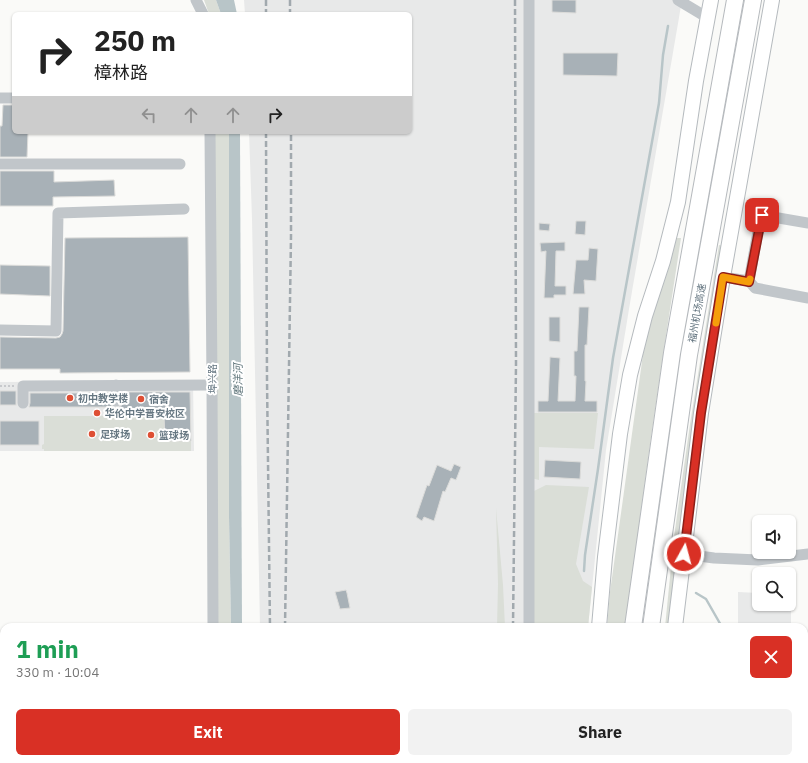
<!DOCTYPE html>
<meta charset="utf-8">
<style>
:root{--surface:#fff;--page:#f2f2f2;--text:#222;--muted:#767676;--accent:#d93025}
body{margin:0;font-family:"IBM Plex Sans","Noto Sans SC",sans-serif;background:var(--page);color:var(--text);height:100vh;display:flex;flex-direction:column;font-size:15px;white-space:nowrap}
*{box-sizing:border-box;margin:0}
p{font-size:13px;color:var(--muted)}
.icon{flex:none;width:22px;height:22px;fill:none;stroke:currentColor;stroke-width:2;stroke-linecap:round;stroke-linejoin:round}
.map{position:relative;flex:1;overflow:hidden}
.side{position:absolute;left:0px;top:623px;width:808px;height:140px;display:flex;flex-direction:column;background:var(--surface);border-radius:12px 12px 0 0;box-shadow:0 1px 3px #0004}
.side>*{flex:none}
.banner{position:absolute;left:12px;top:12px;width:400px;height:122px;border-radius:6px;box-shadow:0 1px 3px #0004;background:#fff;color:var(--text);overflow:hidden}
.buttons{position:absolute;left:752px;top:515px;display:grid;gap:8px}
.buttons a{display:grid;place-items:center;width:44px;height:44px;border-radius:6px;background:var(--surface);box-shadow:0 1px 3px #0004;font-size:20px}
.pin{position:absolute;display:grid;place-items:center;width:34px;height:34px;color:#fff;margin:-17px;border-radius:8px;box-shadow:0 2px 6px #0006}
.me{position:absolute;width:44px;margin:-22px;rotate:7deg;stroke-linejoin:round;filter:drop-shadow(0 0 3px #0008)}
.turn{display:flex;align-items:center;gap:14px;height:84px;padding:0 16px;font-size:18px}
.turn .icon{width:52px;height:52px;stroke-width:2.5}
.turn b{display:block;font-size:28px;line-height:34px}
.lanes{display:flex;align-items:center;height:38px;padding:0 16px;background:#0003;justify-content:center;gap:20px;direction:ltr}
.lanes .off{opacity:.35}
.round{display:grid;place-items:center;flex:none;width:42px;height:42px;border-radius:6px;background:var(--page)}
.summary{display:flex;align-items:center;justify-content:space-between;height:68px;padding:0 16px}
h1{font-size:24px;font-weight:700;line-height:30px;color:#1e9e55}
.cta{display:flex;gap:8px;margin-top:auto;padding:8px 16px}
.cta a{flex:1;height:46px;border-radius:6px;background:var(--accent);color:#fff;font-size:16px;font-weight:700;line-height:46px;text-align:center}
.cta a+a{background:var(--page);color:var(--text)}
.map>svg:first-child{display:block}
.built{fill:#e8e9e9}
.green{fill:#daded7}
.water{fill:#b8c5c8}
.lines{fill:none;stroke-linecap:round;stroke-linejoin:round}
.stream{stroke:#b8c5c8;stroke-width:2.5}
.building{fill:#a8b1b7;stroke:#dcdcda}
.major-casing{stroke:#b5babe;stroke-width:16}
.highway-casing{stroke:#b5b9bd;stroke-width:18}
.path{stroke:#bcbfc2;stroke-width:1.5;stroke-dasharray:2 2;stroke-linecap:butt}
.minor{stroke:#c1c6ca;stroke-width:11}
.major{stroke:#fff;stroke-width:14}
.highway{stroke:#fff;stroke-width:16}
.rail{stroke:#a1a9ae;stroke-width:2.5;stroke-dasharray:6 3;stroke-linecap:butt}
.route-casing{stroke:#8d1f18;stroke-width:10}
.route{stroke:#d93025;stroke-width:7}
.slow{stroke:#f59e0b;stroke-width:7}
.poi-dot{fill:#de4f34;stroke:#fff;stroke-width:1.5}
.labels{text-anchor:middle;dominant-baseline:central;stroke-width:4;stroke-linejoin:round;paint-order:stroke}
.street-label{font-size:10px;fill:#667782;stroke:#fff}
.poi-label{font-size:10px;font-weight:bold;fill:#667782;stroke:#fff;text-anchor:start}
.water-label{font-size:11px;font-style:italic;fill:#60767b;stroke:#fff}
</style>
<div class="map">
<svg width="808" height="763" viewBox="0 0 808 763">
<rect width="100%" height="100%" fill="#fafaf8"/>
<!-- built -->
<g class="built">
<polygon points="244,0 682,0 629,309 606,450 588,627 260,627 252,219 249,132 410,132 410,14 245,14"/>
<polygon points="193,381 194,451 0,451 0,382"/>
<polygon points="738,592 759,593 759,604 789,604 789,593 791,593 791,625 738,624"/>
<polygon points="263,759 574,759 573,763 263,763"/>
</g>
<!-- green -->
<g class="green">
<polygon points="204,0 216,0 221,14 209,14"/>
<polygon points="214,132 229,132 229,517 231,627 215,627"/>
<path d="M675,238H681C661,368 641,497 627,627H607L610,592L622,506L644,347Z"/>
<polygon points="719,245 724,246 671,627 665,627 674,537 690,424"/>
<polygon points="533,413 598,413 594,449 539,447 539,480 531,478"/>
<polygon points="44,416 164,416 165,441 191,441 191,451 44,451 44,449 42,449 42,445 44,444"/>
<polygon points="546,485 589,487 576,564 583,581 592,587 588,627 533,627 534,491"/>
<polygon points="496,508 503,585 505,627 497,627 498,584"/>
<polygon points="535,759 574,759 573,763 535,763"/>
</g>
<!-- water -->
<g class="water">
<polygon points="216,0 234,0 237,14 221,14"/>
<polygon points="229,132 240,132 242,627 231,627 229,517"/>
</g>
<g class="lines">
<!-- stream -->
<g class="stream">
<polyline points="584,571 585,555 598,469 613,358 659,103 663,55 668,26"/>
<polyline points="696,593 706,599 722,627"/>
<polyline points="804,648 808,649"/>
</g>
</g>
<!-- building -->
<g class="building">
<polygon points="552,0 576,0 576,13 552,12"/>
<polygon points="563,53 618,53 617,76 563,75"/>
<polygon points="3,105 14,105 14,132 28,132 27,157 0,157 0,126 2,126"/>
<polygon points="0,171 54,171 54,182 114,180 115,196 53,197 53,206 0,206"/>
<polygon points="576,221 586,221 585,235 575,234"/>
<polygon points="539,223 550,224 549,231 539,230"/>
<polygon points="188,237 190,372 60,373 60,369 0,369 0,337 56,338 60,337 62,334 63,331 65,238"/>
<polygon points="565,242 565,251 556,251 555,286 566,286 566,295 554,295 554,298 544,298 546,251 541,252 540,243"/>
<polygon points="589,248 598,249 596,281 584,280 585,294 573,294 576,260 588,260"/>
<polygon points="0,265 50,266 50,296 0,294"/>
<polygon points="579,307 589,307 587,345 585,345 585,381 586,381 585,401 597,401 597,412 538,412 538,401 548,401 550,357 560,358 558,401 575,401 576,376 574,376 574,351 577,351"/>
<polygon points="549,317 560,317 560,342 549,341"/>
<rect x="0" y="391" width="16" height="14"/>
<polygon points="123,392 190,392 191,441 165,441 164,416 117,415 118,408 122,405 123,401"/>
<polygon points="30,393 109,393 109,401 112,407 29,407 30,403"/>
<rect x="0" y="421" width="39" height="24"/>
<polygon points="545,460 581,462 580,479 544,477"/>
<polygon points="454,464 461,467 456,480 451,478 445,492 443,491 434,521 424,517 422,521 416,517 427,485 429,486 437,465 451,471"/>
<polygon points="346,590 347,593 350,608 340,609 335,592"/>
</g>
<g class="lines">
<defs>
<g id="major">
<polyline points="599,627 605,557 620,434 630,375 645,316 663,261 678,202 696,81 711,0"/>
<polyline points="675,627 701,413 723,277 772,0"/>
<polyline points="587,763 587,759"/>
<polyline points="662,763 662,759"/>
</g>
<g id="highway">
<polyline points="633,627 672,353 735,0"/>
<polyline points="651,627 689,355 753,0"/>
<polyline points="620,763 620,759"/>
<polyline points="638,763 638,759"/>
</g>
</defs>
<!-- major casing -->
<use href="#major" class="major-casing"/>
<!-- highway casing -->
<use href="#highway" class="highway-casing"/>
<!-- path -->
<polyline class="path" points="0,386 15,386"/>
<!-- minor -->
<g class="minor">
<polyline points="196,0 203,14"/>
<polyline points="678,0 708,18"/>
<polyline points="0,98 14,98"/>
<polyline points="210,132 212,385 213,627"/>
<polyline points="0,164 180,164"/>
<polyline points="723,277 749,281 761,215 808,223"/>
<polyline points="749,281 755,288 808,298"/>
<polyline points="0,330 56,331 58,213 184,209"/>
<polyline points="116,385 116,401"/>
<polyline points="23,403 23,386 212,385"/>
<polyline points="684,554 714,558 758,560 808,554"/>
<polyline points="529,627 529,0"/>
<polyline points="804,673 808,667"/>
<polyline points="529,759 529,763"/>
<polyline points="213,763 213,759"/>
<polyline points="753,763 755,759"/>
</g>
<!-- major -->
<use href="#major" class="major"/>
<!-- highway -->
<use href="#highway" class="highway"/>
<!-- rail -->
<g class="rail">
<polyline points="266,0 266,14"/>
<polyline points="290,0 290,14"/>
<polyline points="266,132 267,379 270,627"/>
<polyline points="285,627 291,236 291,132"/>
<polyline points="513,627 516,364 515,0"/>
<polyline points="272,759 272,763"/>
<polyline points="513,759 513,763"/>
<polyline points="282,763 282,759"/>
</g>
</g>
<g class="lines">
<defs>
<polyline id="route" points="684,554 701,413 723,277 749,282 762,215"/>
</defs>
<!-- route casing -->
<use href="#route" class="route-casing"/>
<!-- route -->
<use href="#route" class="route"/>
<!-- slow -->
<polyline class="slow" points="716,323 723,277 749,282 750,279"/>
</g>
<!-- markers -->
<g class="poi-dot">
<circle cx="70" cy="398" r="4"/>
<circle cx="141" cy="399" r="4"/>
<circle cx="97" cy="413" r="4"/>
<circle cx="92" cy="434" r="4"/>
<circle cx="151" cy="435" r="4"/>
</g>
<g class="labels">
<!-- street labels -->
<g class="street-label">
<text transform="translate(697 313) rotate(-80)">福州机场高速</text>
<text transform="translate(212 379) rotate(-90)">埠兴路</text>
</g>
<!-- poi labels -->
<g class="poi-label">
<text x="78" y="398">初中教学楼</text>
<text x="149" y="399">宿舍</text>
<text x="105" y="413">华伦中学晋安校区</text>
<text x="100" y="434">足球场</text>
<text x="159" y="435">篮球场</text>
</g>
<!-- water labels -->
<g class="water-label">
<text transform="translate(238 380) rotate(-91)">磨洋河</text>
</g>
</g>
</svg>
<div class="buttons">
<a><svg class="icon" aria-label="sound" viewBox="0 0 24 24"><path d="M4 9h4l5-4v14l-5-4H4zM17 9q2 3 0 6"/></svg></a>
<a><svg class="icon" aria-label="search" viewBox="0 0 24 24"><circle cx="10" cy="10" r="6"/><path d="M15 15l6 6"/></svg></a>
</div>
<div class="pin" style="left:762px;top:215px;background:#d93025"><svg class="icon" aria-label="arrive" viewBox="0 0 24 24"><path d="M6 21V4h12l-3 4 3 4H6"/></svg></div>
<svg class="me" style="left:684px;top:554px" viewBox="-20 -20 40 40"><circle r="17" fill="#d93025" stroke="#fff" stroke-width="3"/><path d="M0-11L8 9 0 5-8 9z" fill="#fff"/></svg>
<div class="banner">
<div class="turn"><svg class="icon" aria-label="right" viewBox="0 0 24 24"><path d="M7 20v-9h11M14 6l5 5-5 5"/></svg><div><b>250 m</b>樟林路</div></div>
<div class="lanes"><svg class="icon off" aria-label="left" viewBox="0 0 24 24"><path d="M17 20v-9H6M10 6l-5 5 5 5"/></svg><svg class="icon off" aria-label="ahead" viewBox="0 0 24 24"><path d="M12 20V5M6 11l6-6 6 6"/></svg><svg class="icon off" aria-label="ahead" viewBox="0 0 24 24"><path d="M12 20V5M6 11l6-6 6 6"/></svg><svg class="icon" aria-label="right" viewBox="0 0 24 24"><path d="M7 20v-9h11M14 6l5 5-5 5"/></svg></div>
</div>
<section class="side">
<div class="summary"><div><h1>1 min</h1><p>330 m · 10:04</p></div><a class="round" style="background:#d93025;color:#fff"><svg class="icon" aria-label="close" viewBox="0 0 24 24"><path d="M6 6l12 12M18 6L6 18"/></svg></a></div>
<div class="cta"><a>Exit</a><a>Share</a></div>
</section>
</div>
